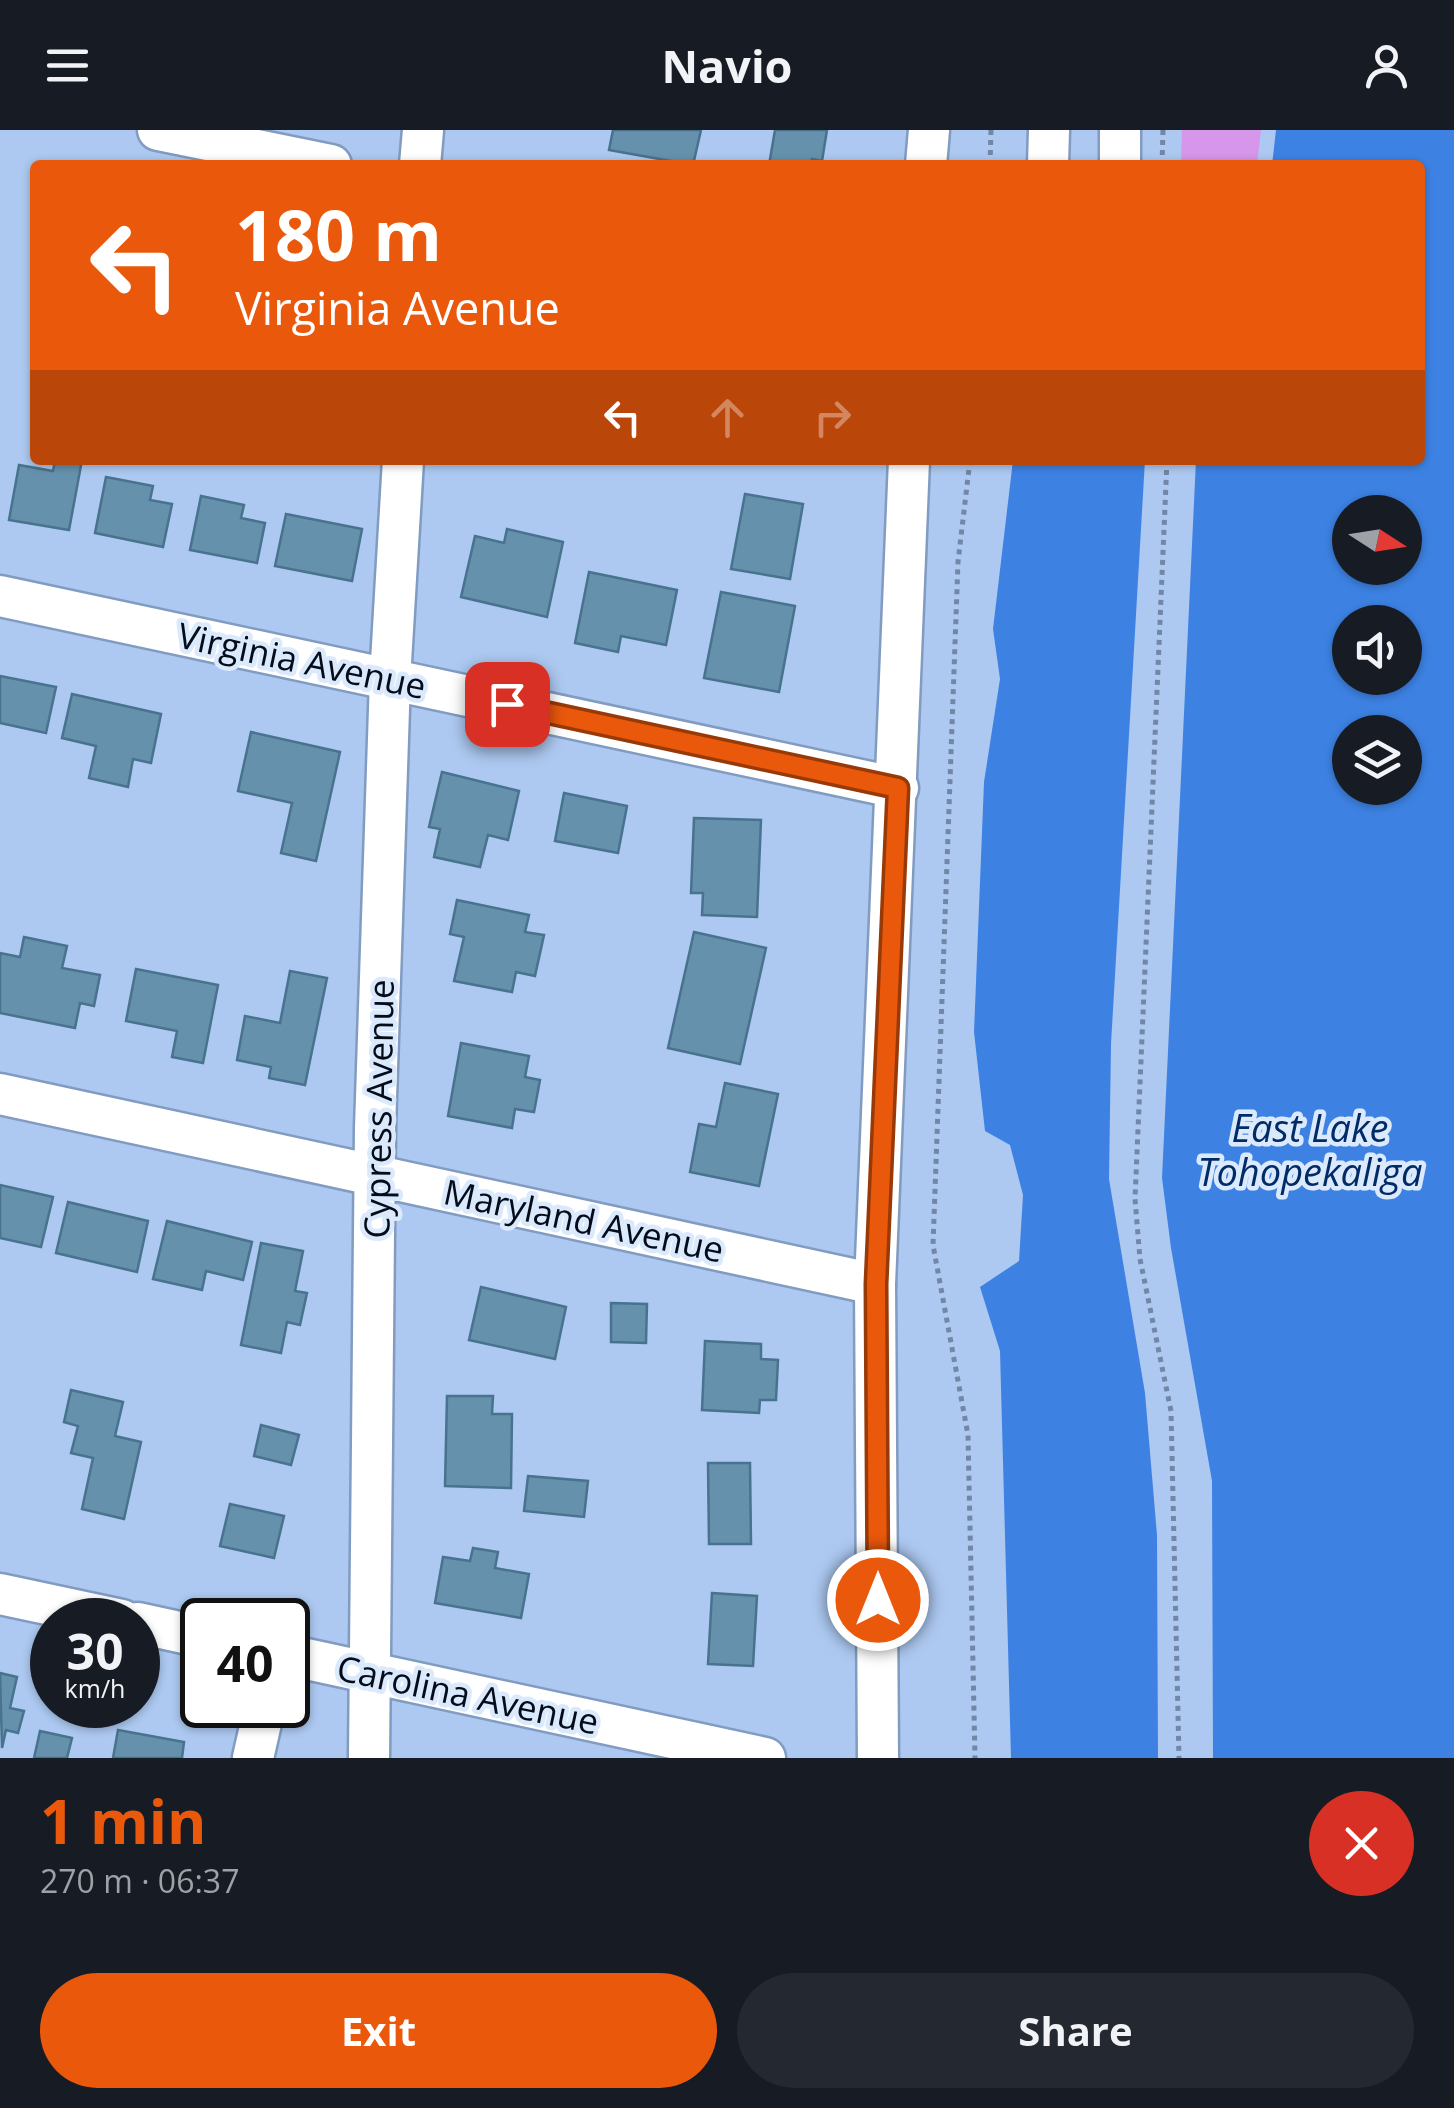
<!DOCTYPE html>
<meta charset="utf-8">
<style>
:root{--surface:#171b24;--page:#242831;--text:#f1f3f6;--muted:#9ea1a6;--accent:#ea580c}
body{margin:0;font-family:"Open Sans",sans-serif;background:var(--page);color:var(--text);height:100vh;display:flex;flex-direction:column;font-size:38px;white-space:nowrap}
*{box-sizing:border-box;margin:0}
p{font-size:32px;color:var(--muted)}
.icon{flex:none;width:55px;height:55px;fill:none;stroke:currentColor;stroke-width:2;stroke-linecap:round;stroke-linejoin:round}
.map{position:relative;height:1628px;overflow:hidden}
.side{display:flex;flex-direction:column;background:var(--surface);flex:1}
.side>*{flex:none}
.top-card{position:absolute;left:30px;top:30px;width:1395px;height:305px;border-radius:10px;box-shadow:0 2px 8px #0004;background:#ea580c;color:#fff;overflow:hidden}
.needle{width:65px;rotate:102deg}
.fabs{position:absolute;left:1332px;top:365px;display:grid;gap:20px}
.fabs a{display:grid;place-items:center;width:90px;height:90px;border-radius:50%;background:var(--surface);box-shadow:0 2px 8px #0004;font-size:50px}
.speed{position:absolute;left:30px;top:1468px;display:flex;gap:20px;font-size:50px;font-weight:700;text-align:center}
.speed>*{display:grid;place-content:center;width:130px;height:130px;border-radius:50%;background:var(--surface);box-shadow:0 2px 8px #0004;line-height:1}
.speed small{font-size:25px;font-weight:400}
.speed .limit{border:5px solid #111;border-radius:15px;background:#fff;color:#111}
.pin{position:absolute;display:grid;place-items:center;width:85px;height:85px;color:#fff;margin:-42px;border-radius:20px;box-shadow:0 5px 15px #0006}
.me{position:absolute;width:110px;margin:-55px;rotate:0deg;stroke-linejoin:round;filter:drop-shadow(0 0 8px #0008)}
.turn{display:flex;align-items:center;gap:35px;height:210px;padding:0 40px;font-size:45px}
.turn .icon{width:130px;height:130px;stroke-width:2.5}
.turn b{display:block;font-size:70px;line-height:85px}
.lanes{display:flex;align-items:center;height:95px;padding:0 40px;background:#0003;justify-content:center;gap:50px;direction:ltr}
.lanes .off{opacity:.35}
.round{display:grid;place-items:center;flex:none;width:105px;height:105px;border-radius:52px;background:var(--page)}
.overview{display:flex;align-items:center;justify-content:space-between;height:170px;padding:0 40px}
h1{font-size:60px;font-weight:700;line-height:75px;color:var(--accent)}
.primary-button{display:flex;gap:20px;margin-top:auto;padding:20px 40px}
.primary-button a{flex:1;height:115px;border-radius:60px;background:var(--accent);color:#fff;font-size:40px;font-weight:700;line-height:115px;text-align:center}
.primary-button a+a{background:var(--page);color:var(--text)}
header{display:flex;justify-content:space-between;align-items:center;height:130px;padding:0 40px;background:var(--surface);font-size:45px;font-weight:700}
.map>svg:first-child{display:block}
.green{fill:#d697ea}
.water{fill:#3d82e3;fill-rule:evenodd}
.building{fill:#6691ad;stroke:#48738e;stroke-width:2.5}
.lines{fill:none;stroke-linecap:round;stroke-linejoin:round}
.minor-casing{stroke:#819bc1;stroke-width:45}
.path{stroke:#7287a5;stroke-width:5;stroke-dasharray:5 5;stroke-linecap:butt}
.minor{stroke:#fff;stroke-width:40}
.route-casing{stroke:#983908;stroke-width:25}
.route{stroke:#ea580c;stroke-width:18}
.labels{text-anchor:middle;dominant-baseline:central;stroke-width:9;stroke-linejoin:round;paint-order:stroke}
.street-label{font-size:35px;fill:#040c19;stroke:#dbe9fd}
.water-label{font-size:38px;font-style:italic;fill:#002b67;stroke:#dbe9fd}
</style>
<header><svg class="icon" aria-label="menu" viewBox="0 0 24 24"><path d="M4 6h16M4 12h16M4 18h16"/></svg>Navio<svg class="icon" aria-label="person" viewBox="0 0 24 24"><circle cx="12" cy="8" r="4"/><path d="M4 21q1-7 8-7t8 7"/></svg></header>
<div class="map">
<svg width="1454" height="1628" viewBox="0 0 1454 1628">
<rect width="100%" height="100%" fill="#adc9f1"/>
<!-- green -->
<polygon class="green" points="1182,0 1261,0 1257,35 1181,35"/>
<!-- water -->
<g class="water">
<path d="M1276,0H1454V1628H1213L1212,1351L1171,1118L1162,1048L1196,330H1420V35H1272ZM1350,382H1405V438H1350ZM1350,492H1405V548H1350ZM1350,602H1405V658H1350Z"/>
<polygon points="1013,330 1145,330 1111,914 1109,1049 1145,1263 1157,1405 1158,1628 1011,1628 1000,1221 980,1157 1019,1131 1023,1065 1010,1015 985,1001 974,902 984,652 1000,549 993,499"/>
</g>
<!-- building -->
<g class="building">
<polygon points="613,0 701,0 693,35 609,20"/>
<polygon points="775,0 827,0 822,31 812,29 811,35 769,35"/>
<polygon points="55,330 82,330 69,400 9,390 19,335 53,341"/>
<polygon points="106,347 153,356 150,370 172,374 163,417 95,403"/>
<polygon points="745,364 803,374 790,449 731,439"/>
<polygon points="201,366 244,375 241,388 265,393 257,433 190,420"/>
<polygon points="286,384 362,399 352,451 275,436"/>
<polygon points="507,399 563,412 547,487 461,467 475,406 504,413"/>
<polygon points="589,442 677,460 666,515 621,506 618,522 575,513"/>
<polygon points="721,462 795,476 779,562 704,548"/>
<polygon points="0,546 56,557 46,603 0,593"/>
<polygon points="72,564 161,584 151,633 133,629 128,657 89,648 96,616 62,608"/>
<polygon points="251,602 340,622 316,731 281,723 292,673 238,661"/>
<polygon points="442,642 519,661 508,710 488,705 480,737 434,727 440,699 429,697"/>
<polygon points="564,663 627,676 618,723 555,711"/>
<polygon points="694,688 761,690 757,787 702,785 703,763 691,763"/>
<polygon points="457,770 529,785 525,802 544,805 535,846 516,842 512,862 454,851 464,807 450,804"/>
<polygon points="694,802 766,818 740,934 668,918"/>
<polygon points="24,807 67,816 62,838 100,845 94,876 80,873 75,898 0,883 0,823 20,827"/>
<polygon points="136,839 218,855 203,933 172,927 177,901 126,891"/>
<polygon points="290,841 327,848 305,955 269,948 271,937 237,930 245,886 280,893"/>
<polygon points="461,913 529,926 525,947 540,950 534,982 515,979 512,998 448,986"/>
<polygon points="725,953 778,964 759,1056 690,1042 699,994 716,997"/>
<polygon points="0,1055 53,1067 41,1117 0,1108"/>
<polygon points="68,1072 148,1091 137,1142 56,1123"/>
<polygon points="167,1091 252,1112 243,1150 206,1141 202,1160 153,1149"/>
<polygon points="261,1113 303,1121 295,1161 307,1163 300,1195 287,1192 281,1223 241,1215"/>
<polygon points="481,1157 566,1177 555,1229 469,1210"/>
<polygon points="611,1173 647,1174 646,1213 611,1212"/>
<polygon points="705,1211 761,1214 761,1229 778,1230 776,1270 760,1270 759,1283 702,1280"/>
<polygon points="71,1260 123,1272 115,1306 141,1312 124,1389 82,1379 93,1328 71,1323 78,1296 64,1292"/>
<polygon points="447,1266 493,1266 492,1284 512,1284 511,1358 445,1356"/>
<polygon points="261,1295 299,1305 291,1335 254,1326"/>
<polygon points="708,1333 750,1333 751,1414 709,1414"/>
<polygon points="528,1346 588,1351 584,1387 524,1381"/>
<polygon points="230,1374 284,1386 274,1428 220,1416"/>
<polygon points="473,1418 498,1422 495,1438 529,1444 521,1488 435,1473 443,1427 470,1431"/>
<polygon points="712,1463 757,1466 753,1536 708,1534"/>
<polygon points="0,1543 17,1547 10,1578 24,1581 18,1603 6,1600 2,1618"/>
<polygon points="118,1600 184,1612 182,1628 113,1628"/>
<polygon points="40,1601 72,1608 67,1628 34,1628"/>
</g>
<g class="lines">
<defs>
<g id="minor">
<polyline points="158,0 331,35"/>
<polyline points="420,35 423,0"/>
<polyline points="926,35 929,0"/>
<polyline points="1048,35 1049,0"/>
<polyline points="1120,35 1120,0"/>
<polyline points="0,466 898,658"/>
<polyline points="0,964 875,1154"/>
<polyline points="0,1464 122,1490"/>
<polyline points="138,1493 202,1507"/>
<polyline points="288,1525 765,1628"/>
<polyline points="253,1628 265,1575"/>
<polyline points="369,1628 375,998 390,549 403,330"/>
<polyline points="878,1628 875,1154 909,330"/>
</g>
</defs>
<!-- minor casing -->
<use href="#minor" class="minor-casing"/>
<!-- path -->
<g class="path">
<polyline points="990,35 991,0"/>
<polyline points="1162,35 1163,0"/>
<polyline points="970,330 958,432 933,1115 968,1305 975,1628"/>
<polyline points="1167,330 1135,1069 1140,1129 1171,1281 1179,1628"/>
</g>
<!-- minor -->
<use href="#minor" class="minor"/>
</g>
<g class="lines">
<defs>
<polyline id="route" points="507,574 898,658 876,1154 878,1470"/>
</defs>
<!-- route casing -->
<use href="#route" class="route-casing"/>
<!-- route -->
<use href="#route" class="route"/>
</g>
<g class="labels">
<!-- street labels -->
<g class="street-label">
<text transform="translate(302 530) rotate(12)">Virginia Avenue</text>
<text transform="translate(378 979) rotate(-89)">Cypress Avenue</text>
<text transform="translate(584 1090) rotate(12)">Maryland Avenue</text>
<text transform="translate(468 1564) rotate(12)">Carolina Avenue</text>
</g>
<!-- water labels -->
<g class="water-label">
<text x="1310" y="997">East Lake<tspan x="1310" dy="44">Tohopekaliga</tspan></text>
</g>
</g>
</svg>
<div class="fabs">
<a><svg class="needle" viewBox="-14 -14 28 28"><path d="M0-13l5 13h-10z" fill="#e53935"/><path d="M0 13l5-13h-10z" fill="#9ea1a6"/></svg></a>
<a><svg class="icon" aria-label="sound" viewBox="0 0 24 24"><path d="M4 9h4l5-4v14l-5-4H4zM17 9q2 3 0 6"/></svg></a>
<a><svg class="icon" aria-label="layers" viewBox="0 0 24 24"><path d="M12 4l9 5-9 5-9-5zM3 14l9 5 9-5"/></svg></a>
</div>
<div class="speed"><div>30<small>km/h</small></div><div class="limit">40</div></div>
<div class="pin" style="left:507px;top:574px;background:#d93025"><svg class="icon" aria-label="arrive" viewBox="0 0 24 24"><path d="M6 21V4h12l-3 4 3 4H6"/></svg></div>
<svg class="me" style="left:878px;top:1470px" viewBox="-20 -20 40 40"><circle r="17" fill="#ea580c" stroke="#fff" stroke-width="3"/><path d="M0-11L8 9 0 5-8 9z" fill="#fff"/></svg>
<div class="top-card">
<div class="turn"><svg class="icon" aria-label="left" viewBox="0 0 24 24"><path d="M17 20v-9H6M10 6l-5 5 5 5"/></svg><div><b>180 m</b>Virginia Avenue</div></div>
<div class="lanes"><svg class="icon" aria-label="left" viewBox="0 0 24 24"><path d="M17 20v-9H6M10 6l-5 5 5 5"/></svg><svg class="icon off" aria-label="ahead" viewBox="0 0 24 24"><path d="M12 20V5M6 11l6-6 6 6"/></svg><svg class="icon off" aria-label="right" viewBox="0 0 24 24"><path d="M7 20v-9h11M14 6l5 5-5 5"/></svg></div>
</div>
</div>
<section class="side">
<div class="overview"><div><h1>1 min</h1><p>270 m · 06:37</p></div><a class="round" style="background:#d93025;color:#fff"><svg class="icon" aria-label="close" viewBox="0 0 24 24"><path d="M6 6l12 12M18 6L6 18"/></svg></a></div>
<div class="primary-button"><a>Exit</a><a>Share</a></div>
</section>
